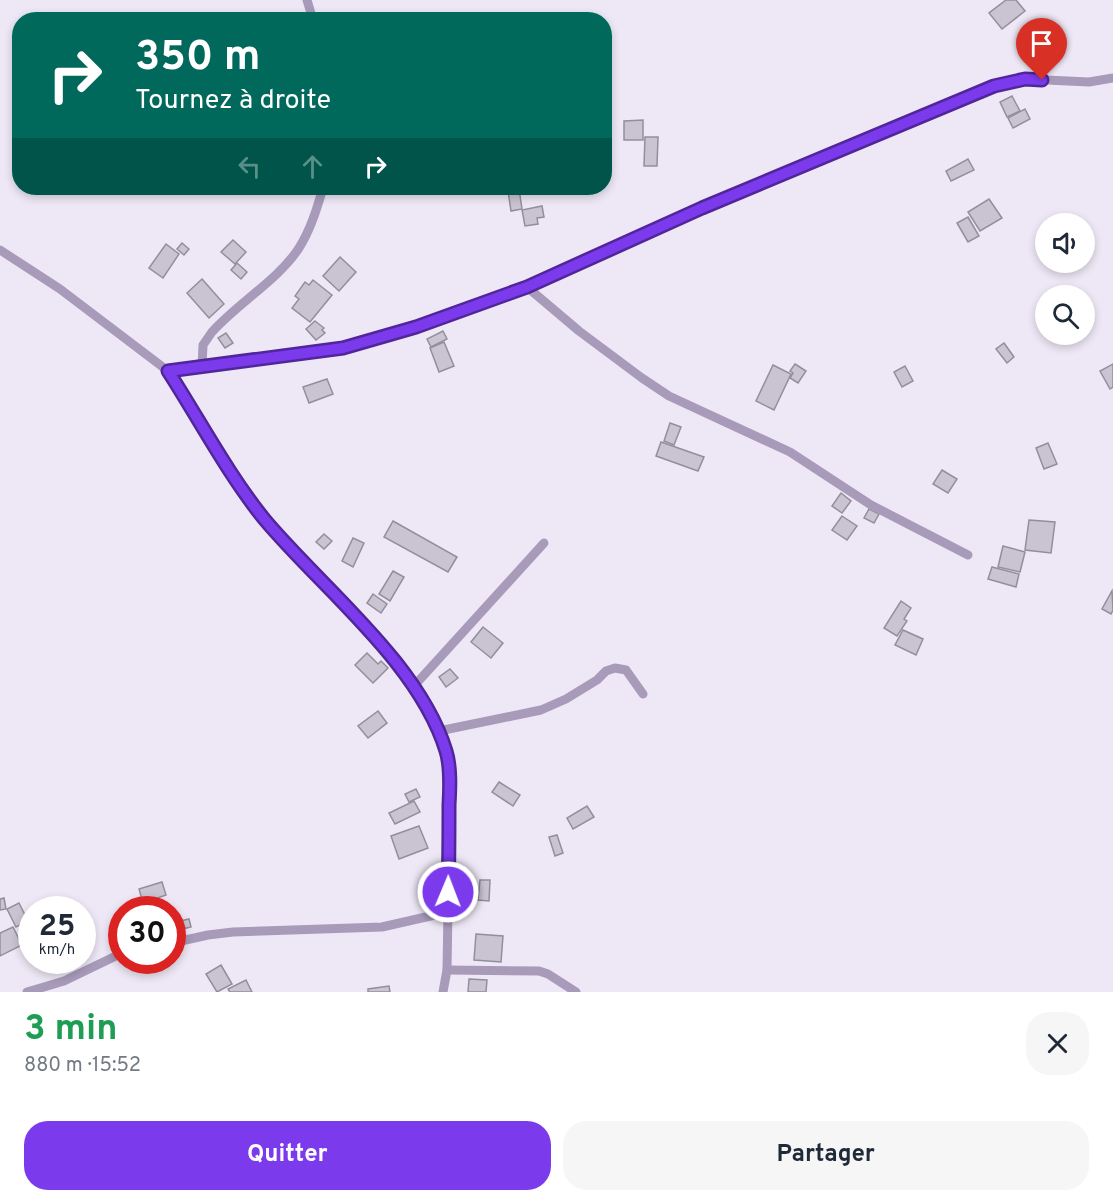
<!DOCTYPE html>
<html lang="fr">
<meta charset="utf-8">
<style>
:root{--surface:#fff;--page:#f6f6f7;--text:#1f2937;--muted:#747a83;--accent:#7c3aed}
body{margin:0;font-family:Overpass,sans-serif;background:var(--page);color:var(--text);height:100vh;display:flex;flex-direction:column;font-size:22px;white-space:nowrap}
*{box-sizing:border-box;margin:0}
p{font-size:20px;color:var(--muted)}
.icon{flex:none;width:33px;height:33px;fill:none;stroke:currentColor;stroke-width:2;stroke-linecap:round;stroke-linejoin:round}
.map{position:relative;height:992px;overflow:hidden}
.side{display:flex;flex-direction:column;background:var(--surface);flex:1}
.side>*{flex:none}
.hud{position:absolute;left:12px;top:12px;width:600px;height:183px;border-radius:24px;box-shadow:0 3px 9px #0003;background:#00695c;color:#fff;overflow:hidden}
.tools{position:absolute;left:1035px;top:213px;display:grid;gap:12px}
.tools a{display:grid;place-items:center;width:60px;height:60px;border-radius:50%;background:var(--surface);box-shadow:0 3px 9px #0003;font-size:30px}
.speed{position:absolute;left:18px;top:896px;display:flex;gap:12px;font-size:30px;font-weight:700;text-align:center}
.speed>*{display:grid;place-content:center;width:78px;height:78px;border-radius:50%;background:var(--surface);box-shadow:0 3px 9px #0003;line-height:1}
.speed small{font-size:15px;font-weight:400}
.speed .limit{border:9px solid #d22;background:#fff;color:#111}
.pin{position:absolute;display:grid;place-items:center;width:51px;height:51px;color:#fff;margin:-62px -26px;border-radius:50% 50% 50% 0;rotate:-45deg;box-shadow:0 0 6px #0007}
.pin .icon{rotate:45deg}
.me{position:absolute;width:66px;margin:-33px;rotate:1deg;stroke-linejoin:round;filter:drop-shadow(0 0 4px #0008)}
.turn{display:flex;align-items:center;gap:21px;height:126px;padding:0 24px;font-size:27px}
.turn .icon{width:78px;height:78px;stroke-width:2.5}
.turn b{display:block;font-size:42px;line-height:51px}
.lanes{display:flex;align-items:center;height:57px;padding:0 24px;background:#0003;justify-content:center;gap:30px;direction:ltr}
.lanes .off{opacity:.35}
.round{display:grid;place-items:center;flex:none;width:63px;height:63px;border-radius:24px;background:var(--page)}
.head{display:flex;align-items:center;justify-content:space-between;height:102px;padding:0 24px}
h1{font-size:36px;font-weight:700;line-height:45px;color:#1e9e55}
.primary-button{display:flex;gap:12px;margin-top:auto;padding:12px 24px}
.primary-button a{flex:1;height:69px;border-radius:24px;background:var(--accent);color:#fff;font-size:24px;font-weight:700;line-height:69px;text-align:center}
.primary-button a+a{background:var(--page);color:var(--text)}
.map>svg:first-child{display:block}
.building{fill:#cac4d2;stroke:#938e9b;stroke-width:1.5}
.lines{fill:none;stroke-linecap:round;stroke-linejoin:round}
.street{stroke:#a89bba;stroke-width:9}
.route-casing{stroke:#51269a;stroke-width:15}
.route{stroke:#7c3aed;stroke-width:10}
</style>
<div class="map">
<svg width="1113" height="992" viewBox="0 0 1113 992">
<rect width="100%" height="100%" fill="#eee8f6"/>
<!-- building -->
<g class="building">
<polygon points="1006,0 1016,0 1025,11 1002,29 989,13"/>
<polygon points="1012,96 1020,111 1007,117 1000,102"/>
<polygon points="1025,109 1030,119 1013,128 1008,118"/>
<polygon points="643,120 643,140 624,140 624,121"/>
<polygon points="645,137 658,137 657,166 644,166"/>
<polygon points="968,159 974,170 951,181 946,171"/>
<polygon points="519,189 522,209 511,211 508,191"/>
<polygon points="989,199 1002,218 980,231 968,212"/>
<polygon points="542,206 544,217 537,218 538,224 525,226 522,210"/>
<polygon points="968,217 979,236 968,242 957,223"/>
<polygon points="233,240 246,252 235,264 221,252"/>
<polygon points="182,243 189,249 184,255 177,249"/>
<polygon points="166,244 179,254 163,278 149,268"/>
<polygon points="340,257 356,272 339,291 323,276"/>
<polygon points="237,263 247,272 241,279 231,270"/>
<polygon points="202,279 224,304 209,318 187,293"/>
<polygon points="313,280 332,295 310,322 292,308 299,299 295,296 305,282 309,285"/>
<polygon points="315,321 324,328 322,330 325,333 316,340 306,329"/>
<polygon points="443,331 447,339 431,347 427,339"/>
<polygon points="226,333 233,343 225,348 218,338"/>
<polygon points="444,342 454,366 439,372 430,348"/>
<polygon points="1004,343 1014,357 1007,363 996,349"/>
<polygon points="795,364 806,371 798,383 790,378 793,373 790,371"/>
<polygon points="1113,364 1113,387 1110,389 1100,371"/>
<polygon points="773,365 791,374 774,410 756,401"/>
<polygon points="905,366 913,381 902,387 894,372"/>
<polygon points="327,379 333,394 309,403 303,387"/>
<polygon points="670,423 681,427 674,445 664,441"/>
<polygon points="661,442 704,457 698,471 656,456"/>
<polygon points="1048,443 1057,464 1044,469 1036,448"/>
<polygon points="942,470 957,479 948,493 933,484"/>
<polygon points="841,493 851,501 842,513 832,506"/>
<polygon points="869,509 879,514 874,523 864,518"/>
<polygon points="842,516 857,526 847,540 832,530"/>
<polygon points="1029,520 1055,522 1051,553 1025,550"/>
<polygon points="393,521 457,557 448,572 384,537"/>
<polygon points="324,534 332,541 324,549 316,542"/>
<polygon points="353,538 364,543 353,567 342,561"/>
<polygon points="1003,546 1025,552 1020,572 998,567"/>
<polygon points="992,567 1019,574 1016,587 988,579"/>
<polygon points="393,571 404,577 390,601 379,594"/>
<polygon points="1112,591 1113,610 1111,614 1102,609"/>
<polygon points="373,594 387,604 381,613 367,603"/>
<polygon points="901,601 911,608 904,619 907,621 897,636 884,628"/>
<polygon points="483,627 503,643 491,658 471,642"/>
<polygon points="903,630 923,639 916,655 895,645"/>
<polygon points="367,653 378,664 381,661 388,668 373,683 355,665"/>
<polygon points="450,669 458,678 446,687 439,677"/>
<polygon points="378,711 387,723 368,738 358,726"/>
<polygon points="499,782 520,795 513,806 492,792"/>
<polygon points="416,789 420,797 409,802 405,794"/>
<polygon points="414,801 420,812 395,824 389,813"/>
<polygon points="587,806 594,817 573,829 567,818"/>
<polygon points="419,826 428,848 399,859 391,836"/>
<polygon points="557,835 563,853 555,856 549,837"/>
<polygon points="460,879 473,879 472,902 459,902"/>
<polygon points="480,880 490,880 489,901 478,900"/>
<polygon points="162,882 166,895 143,903 139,889"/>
<polygon points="4,898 6,909 0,910 0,899"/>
<polygon points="19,903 28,921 16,927 7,909"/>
<polygon points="189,919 191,927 182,929 180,921"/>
<polygon points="13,927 22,945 0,956 0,933"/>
<polygon points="476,934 503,936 501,962 474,960"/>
<polygon points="221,965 232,984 217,992 206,974"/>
<polygon points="469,979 487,980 486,992 468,992"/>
<polygon points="246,980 252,992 230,992 228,989"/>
<polygon points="389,986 390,992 368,992 368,989"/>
</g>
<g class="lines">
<!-- street -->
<g class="street">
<polyline points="307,0 313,20"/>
<polyline points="0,250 60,289 168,371 240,484 264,518 312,573 362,623 414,686 439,731 447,753 450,789 447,970 443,992"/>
<polyline points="527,287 579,331 642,378 669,396 790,452 871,505 968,555"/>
<path d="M202,366L203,345L212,332C238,303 279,279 299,248C311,229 317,208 323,188"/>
<polyline points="168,371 343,347 416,327 527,287 702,208 994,86 1025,79 1089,82 1113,78"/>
<polyline points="414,686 544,543"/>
<polyline points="439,731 541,710 566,699 597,680 606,671 615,668 626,670 643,694"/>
<polyline points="172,943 208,935 233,932 382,927 448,912"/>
<polyline points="447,970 539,971 548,974 576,992"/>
<polyline points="27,992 64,981 122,953"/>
</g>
</g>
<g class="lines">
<defs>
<path id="route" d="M448,892C449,863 449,834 449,805C450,788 451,767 446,751C419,663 323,589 265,520C229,476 199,419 168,371L343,348L416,327L527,287L702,208L994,86L1025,79L1042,80"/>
</defs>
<!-- route casing -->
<use href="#route" class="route-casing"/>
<!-- route -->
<use href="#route" class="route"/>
</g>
</svg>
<div class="tools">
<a><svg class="icon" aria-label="sound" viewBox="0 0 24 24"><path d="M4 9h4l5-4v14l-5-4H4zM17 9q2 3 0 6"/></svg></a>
<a><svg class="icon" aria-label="search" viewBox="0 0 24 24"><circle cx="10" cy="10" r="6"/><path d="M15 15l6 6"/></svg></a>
</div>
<div class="speed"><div>25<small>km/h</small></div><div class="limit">30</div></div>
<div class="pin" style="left:1042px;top:80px;background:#d93025"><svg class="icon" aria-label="arrive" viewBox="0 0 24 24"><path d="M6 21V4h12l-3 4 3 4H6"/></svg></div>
<svg class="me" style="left:448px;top:892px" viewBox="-20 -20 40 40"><circle r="17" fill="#7c3aed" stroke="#fff" stroke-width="3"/><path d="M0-11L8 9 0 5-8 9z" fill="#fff"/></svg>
<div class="hud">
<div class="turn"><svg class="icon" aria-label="right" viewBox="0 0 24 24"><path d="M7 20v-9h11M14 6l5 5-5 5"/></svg><div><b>350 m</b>Tournez à droite</div></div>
<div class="lanes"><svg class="icon off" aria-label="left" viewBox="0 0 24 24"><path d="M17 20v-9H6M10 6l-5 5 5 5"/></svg><svg class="icon off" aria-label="ahead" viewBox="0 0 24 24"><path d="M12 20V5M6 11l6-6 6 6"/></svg><svg class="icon" aria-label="right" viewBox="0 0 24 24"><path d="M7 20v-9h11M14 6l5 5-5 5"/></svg></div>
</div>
</div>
<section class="side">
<div class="head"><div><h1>3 min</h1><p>880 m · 15:52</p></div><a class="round"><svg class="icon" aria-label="close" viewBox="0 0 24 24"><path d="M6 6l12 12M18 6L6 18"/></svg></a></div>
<div class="primary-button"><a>Quitter</a><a>Partager</a></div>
</section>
